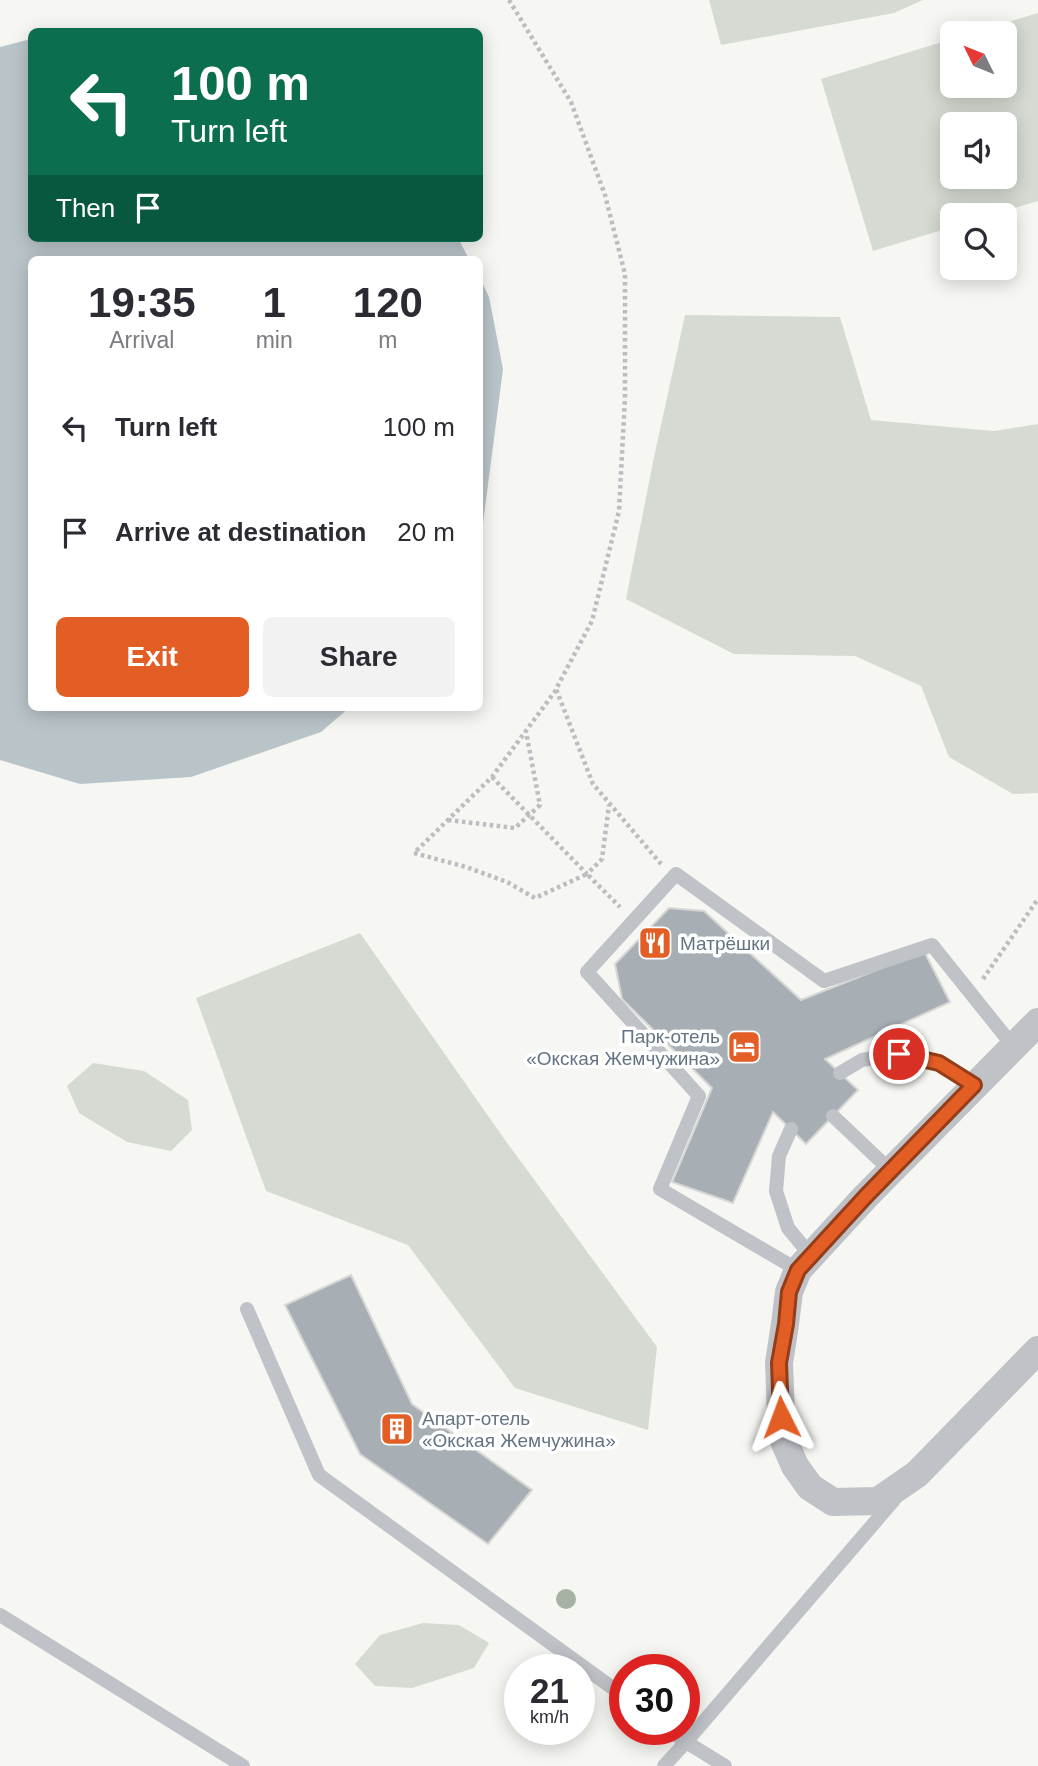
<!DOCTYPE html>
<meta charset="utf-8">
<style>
:root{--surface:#fff;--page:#f2f2f3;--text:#2b2b33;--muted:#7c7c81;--accent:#e35e25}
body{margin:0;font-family:Arial,sans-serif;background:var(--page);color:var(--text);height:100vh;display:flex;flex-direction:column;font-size:26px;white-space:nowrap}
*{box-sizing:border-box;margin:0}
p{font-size:23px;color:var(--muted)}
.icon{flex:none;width:38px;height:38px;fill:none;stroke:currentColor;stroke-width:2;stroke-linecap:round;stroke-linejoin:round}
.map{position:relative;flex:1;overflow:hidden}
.details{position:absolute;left:28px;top:256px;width:455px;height:455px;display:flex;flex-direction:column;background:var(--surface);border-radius:10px;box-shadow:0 4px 18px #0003}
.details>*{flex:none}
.top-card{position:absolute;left:28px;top:28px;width:455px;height:214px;border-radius:10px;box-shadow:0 4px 18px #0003;background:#0b6e4f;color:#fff;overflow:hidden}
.needle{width:46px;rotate:313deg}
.tools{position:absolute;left:940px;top:21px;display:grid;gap:14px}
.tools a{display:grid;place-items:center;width:77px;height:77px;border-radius:10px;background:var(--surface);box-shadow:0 4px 18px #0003;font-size:35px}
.speed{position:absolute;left:504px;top:1654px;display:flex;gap:14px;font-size:35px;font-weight:700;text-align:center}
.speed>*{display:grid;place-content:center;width:91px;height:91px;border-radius:50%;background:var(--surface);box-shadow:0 4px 18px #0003;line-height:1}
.speed small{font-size:18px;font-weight:400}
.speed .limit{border:10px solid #d22;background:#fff;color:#111}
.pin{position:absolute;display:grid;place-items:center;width:60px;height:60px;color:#fff;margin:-30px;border:4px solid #fff;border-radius:50%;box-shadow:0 2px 7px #0007}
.me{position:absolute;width:77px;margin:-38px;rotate:357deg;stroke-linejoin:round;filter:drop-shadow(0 0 5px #0008)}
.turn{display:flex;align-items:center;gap:24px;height:147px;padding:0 28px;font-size:32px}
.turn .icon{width:91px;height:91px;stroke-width:2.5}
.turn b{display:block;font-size:49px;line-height:60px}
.then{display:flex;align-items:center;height:66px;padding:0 28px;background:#0003;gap:14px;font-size:26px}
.eta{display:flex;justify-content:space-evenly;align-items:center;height:119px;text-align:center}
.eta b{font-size:42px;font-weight:600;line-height:49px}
.cta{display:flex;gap:14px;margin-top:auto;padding:14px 28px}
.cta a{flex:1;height:80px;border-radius:10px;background:var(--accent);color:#fff;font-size:28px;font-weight:600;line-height:80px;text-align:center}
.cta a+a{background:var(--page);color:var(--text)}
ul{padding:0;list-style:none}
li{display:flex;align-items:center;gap:21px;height:105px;padding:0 28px}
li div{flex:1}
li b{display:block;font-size:26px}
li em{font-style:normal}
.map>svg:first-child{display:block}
.green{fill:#d5dbd2;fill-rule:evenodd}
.water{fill:#b9c4c9}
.building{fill:#a7afb5;stroke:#d7d7d5;stroke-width:2}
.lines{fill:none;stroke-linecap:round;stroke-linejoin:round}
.path{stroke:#bbbdc0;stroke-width:4.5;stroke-dasharray:3.5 3.5;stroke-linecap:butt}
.service{stroke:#bfc2c7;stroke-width:14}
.minor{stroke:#bfc2c7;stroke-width:28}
.tree{fill:#a7b2a4}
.route-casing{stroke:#943d18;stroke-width:18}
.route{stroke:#e35e25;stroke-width:12}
.labels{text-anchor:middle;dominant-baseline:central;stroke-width:7;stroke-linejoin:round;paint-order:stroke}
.poi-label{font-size:19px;fill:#657484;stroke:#fff;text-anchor:start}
</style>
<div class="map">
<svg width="1038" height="1766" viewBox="0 0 1038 1766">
<rect width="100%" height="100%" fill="#f6f6f2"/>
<!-- green -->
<g class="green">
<polygon points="709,0 923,0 894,13 721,45"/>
<path d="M1038,13V201L991,215H952V227L873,251L821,79L952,39V86H1004V33H971ZM1004,124V177H952V124Z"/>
<polygon points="685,315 840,317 871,420 994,431 1038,424 1038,793 1013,794 949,757 921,686 855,656 734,654 626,599 653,462"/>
<polygon points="360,933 505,1140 657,1347 648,1430 515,1388 408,1245 266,1191 196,998"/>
<polygon points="93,1063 144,1071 188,1100 192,1130 171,1151 127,1142 79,1113 67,1086"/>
<polygon points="423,1623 459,1625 489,1643 474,1668 412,1688 375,1686 355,1664 380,1635"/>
</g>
<!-- water -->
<g class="water">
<polygon points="71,28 155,30 160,31 59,31"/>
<polygon points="31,39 32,238 458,238 469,259 32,259 32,707 350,707 321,732 191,777 80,784 0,760 0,47"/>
<polygon points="480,278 489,297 503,369 480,547"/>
</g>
<!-- building -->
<g class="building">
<polygon points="669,908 704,911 801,1000 924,951 950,1002 825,1059 858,1090 806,1144 773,1112 733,1203 672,1182 712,1088 622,999 615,964"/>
<polygon points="351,1275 412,1404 532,1490 488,1544 360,1454 285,1305"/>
</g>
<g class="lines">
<!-- path -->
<g class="path">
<polyline points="509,0 571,102 605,195 625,274 625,398 619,511 592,621 556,689 593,784 661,864"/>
<polyline points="556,690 492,777 414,853 466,867 507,882 535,898 587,874 620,907"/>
<polyline points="492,777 587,874 602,859 609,805"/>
<polyline points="448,820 515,828 540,805 526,732"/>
<polyline points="983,979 1038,899"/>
</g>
<!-- service -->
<g class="service">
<polyline points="840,1073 862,1060 899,1054 939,1063 974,1085"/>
<polyline points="833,1116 891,1171"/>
<polyline points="791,1129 779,1156 776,1191 788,1228 811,1256"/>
<polyline points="798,1270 660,1189 699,1096 587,972 676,874 824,981 932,945 1013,1046"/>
<polyline points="247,1309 319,1475 625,1697"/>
<polyline points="0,1615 243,1766"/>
<polyline points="668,1729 686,1742 894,1500"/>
<polyline points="664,1766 686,1742 725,1766"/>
</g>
<!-- minor -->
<polyline class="minor" points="1038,1022 866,1196 798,1270 789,1292 785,1324 779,1363 781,1417 784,1441 795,1466 810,1487 833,1502 878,1501 917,1474 1038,1350"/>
</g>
<!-- trees -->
<circle class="tree" cx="566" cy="1599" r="10"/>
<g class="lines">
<defs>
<polyline id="route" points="781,1417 779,1363 786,1324 789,1292 798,1270 866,1196 974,1085 939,1063 899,1054"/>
</defs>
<!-- route casing -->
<use href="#route" class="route-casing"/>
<!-- route -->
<use href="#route" class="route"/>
</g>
<!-- icons -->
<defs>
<symbol id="restaurant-square" viewBox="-11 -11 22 22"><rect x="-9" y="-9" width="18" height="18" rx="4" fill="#e35e25" stroke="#fff"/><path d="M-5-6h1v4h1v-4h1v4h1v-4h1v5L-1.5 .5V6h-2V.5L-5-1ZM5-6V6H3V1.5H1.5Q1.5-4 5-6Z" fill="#fff"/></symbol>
<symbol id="hotel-square" viewBox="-11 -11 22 22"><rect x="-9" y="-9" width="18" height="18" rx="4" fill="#e35e25" stroke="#fff"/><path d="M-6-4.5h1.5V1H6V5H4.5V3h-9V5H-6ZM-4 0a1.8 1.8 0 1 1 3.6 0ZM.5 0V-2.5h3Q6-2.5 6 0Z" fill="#fff"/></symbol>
<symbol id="building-square" viewBox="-11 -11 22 22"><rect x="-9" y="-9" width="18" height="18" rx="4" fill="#e35e25" stroke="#fff"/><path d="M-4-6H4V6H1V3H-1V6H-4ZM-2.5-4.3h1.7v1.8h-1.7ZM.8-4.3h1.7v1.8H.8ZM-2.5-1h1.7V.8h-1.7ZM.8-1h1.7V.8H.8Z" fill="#fff"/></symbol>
</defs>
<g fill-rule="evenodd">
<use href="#restaurant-square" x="636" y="924" width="38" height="38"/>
<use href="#hotel-square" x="725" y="1028" width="38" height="38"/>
<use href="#building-square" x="378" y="1410" width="38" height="38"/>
</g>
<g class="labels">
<!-- poi labels -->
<g class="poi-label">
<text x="680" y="943">Матрёшки</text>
<text x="720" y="1036" text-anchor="end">Парк-отель<tspan x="720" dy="22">«Окская Жемчужина»</tspan></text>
<text x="422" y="1418">Апарт-отель<tspan x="422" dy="22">«Окская Жемчужина»</tspan></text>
</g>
</g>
</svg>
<div class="tools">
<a><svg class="needle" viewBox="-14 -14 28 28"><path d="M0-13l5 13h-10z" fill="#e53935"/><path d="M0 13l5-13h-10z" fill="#7c7c81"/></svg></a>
<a><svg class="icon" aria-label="sound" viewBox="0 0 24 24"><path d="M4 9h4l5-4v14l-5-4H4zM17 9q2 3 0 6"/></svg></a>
<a><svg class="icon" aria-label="search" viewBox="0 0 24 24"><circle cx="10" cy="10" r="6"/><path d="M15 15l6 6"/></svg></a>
</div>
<div class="speed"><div>21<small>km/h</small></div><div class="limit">30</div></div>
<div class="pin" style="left:899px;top:1054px;background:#d93025"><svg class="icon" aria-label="arrive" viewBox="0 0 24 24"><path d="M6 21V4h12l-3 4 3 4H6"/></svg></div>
<svg class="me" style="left:781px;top:1417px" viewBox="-20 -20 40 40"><path d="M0-17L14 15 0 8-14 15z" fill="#e35e25" stroke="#fff" stroke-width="4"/></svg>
<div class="top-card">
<div class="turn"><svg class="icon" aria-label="left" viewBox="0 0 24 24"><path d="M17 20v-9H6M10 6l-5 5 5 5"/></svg><div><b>100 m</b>Turn left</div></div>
<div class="then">Then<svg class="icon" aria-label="arrive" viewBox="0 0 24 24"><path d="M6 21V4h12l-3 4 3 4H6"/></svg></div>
</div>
<section class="details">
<div class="eta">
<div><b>19:35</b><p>Arrival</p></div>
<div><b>1</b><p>min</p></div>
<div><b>120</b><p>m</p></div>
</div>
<ul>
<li><svg class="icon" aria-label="left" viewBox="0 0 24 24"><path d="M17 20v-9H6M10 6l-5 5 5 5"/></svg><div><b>Turn left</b></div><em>100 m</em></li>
<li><svg class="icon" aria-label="arrive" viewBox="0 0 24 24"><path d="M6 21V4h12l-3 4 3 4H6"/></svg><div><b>Arrive at destination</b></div><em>20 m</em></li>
</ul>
<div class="cta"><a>Exit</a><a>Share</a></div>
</section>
</div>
